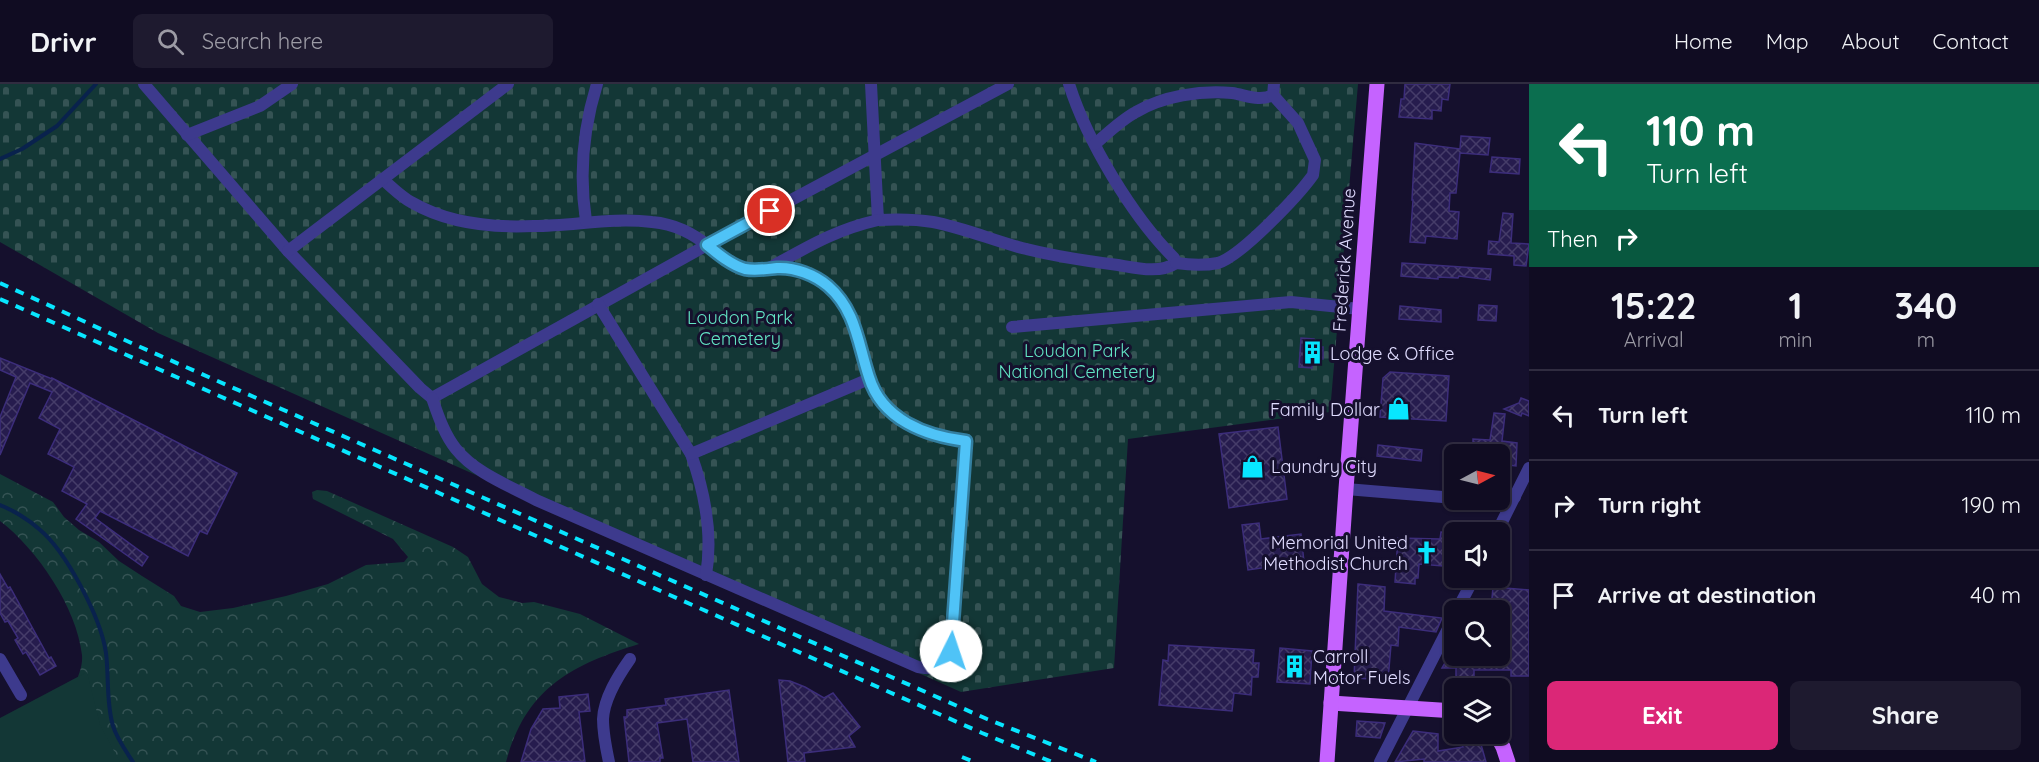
<!DOCTYPE html>
<style>
:root{--surface:#100c22;--page:#1e1a2f;--text:#f1f3f6;--muted:#9c9ba5;--line:#302c40;--accent:#db2777}
body{margin:0;font-family:Quicksand,sans-serif;background:var(--page);color:var(--text);height:100vh;display:flex;flex-direction:column;font-size:22px;white-space:nowrap}
*{box-sizing:border-box;margin:0}
p{font-size:20px;color:var(--muted)}
.icon{flex:none;width:33px;height:33px;fill:none;stroke:currentColor;stroke-width:2;stroke-linecap:round;stroke-linejoin:round}
.map{position:relative;flex:1;overflow:hidden}
.side{display:flex;flex-direction:column;background:var(--surface);width:510px}
.side>*{flex:none}
.top-card{background:#0b6e4f;color:#fff;overflow:hidden}
.needle{width:39px;rotate:83deg}
.buttons{position:absolute;left:1444px;top:360px;display:grid;gap:12px}
.buttons a{display:grid;place-items:center;width:66px;height:66px;border-radius:9px;background:var(--surface);box-shadow:0 2px 4px #0004,0 0 0 2px var(--line);font-size:30px}
.pin{position:absolute;display:grid;place-items:center;width:51px;height:51px;color:#fff;margin:-26px;border:3px solid #fff;border-radius:50%;box-shadow:0 2px 6px #0007}
.me{position:absolute;width:66px;margin:-33px;rotate:4deg;stroke-linejoin:round;filter:drop-shadow(0 0 4px #0008)}
.turn{display:flex;align-items:center;gap:21px;height:126px;padding:0 18px;font-size:27px}
.turn .icon{width:78px;height:78px;stroke-width:2.5}
.turn b{display:block;font-size:42px;line-height:51px}
.then{display:flex;align-items:center;height:57px;padding:0 18px;background:#0003;gap:12px;font-size:22px}
.eta{display:flex;justify-content:space-evenly;align-items:center;height:102px;text-align:center}
.eta b{font-size:36px;font-weight:800;line-height:42px}
.cta{display:flex;gap:12px;margin-top:auto;padding:12px 18px}
.cta a{flex:1;height:69px;border-radius:9px;background:var(--accent);color:#fff;font-size:24px;font-weight:800;line-height:69px;text-align:center}
.cta a+a{background:var(--page);color:var(--text)}
ul{padding:0;list-style:none}
li{display:flex;align-items:center;gap:18px;height:90px;padding:0 18px;border-top:2px solid var(--line)}
li div{flex:1}
li b{display:block;font-size:22px}
li em{font-style:normal}
header{display:flex;align-items:center;gap:36px;box-sizing:border-box;height:84px;padding:0 30px;background:var(--surface);border-bottom:2px solid var(--line)}
header strong{font-size:28px}
nav{display:flex;gap:33px;margin-inline-start:auto;font-size:21px}
.search{width:420px;height:54px;background:var(--page);display:flex;align-items:center;gap:15px;box-sizing:border-box;padding:0 21px;border-radius:9px;color:var(--muted);font-size:22px}
main{display:flex;flex:1;min-height:0}
.map>svg:first-child{display:block}
.forest{fill:url(#forest-crowns)}
.cemetery{fill:url(#cemetery-stones)}
.park{fill:#133736}
.lines{fill:none;stroke-linecap:round;stroke-linejoin:round}
.stream{stroke:#09224d;stroke-width:4}
.building{fill:url(#building-cross-hatch);stroke:#3c2d7b;stroke-width:1.5}
.minor{stroke:#3d3a8d;stroke-width:12}
.primary{stroke:#c563ff;stroke-width:15}
.rail{stroke:#08e6ff;stroke-width:4;stroke-dasharray:9 8;stroke-linecap:butt}
.route-casing{stroke:#337fa1;stroke-width:15}
.route{stroke:#4fc3f7;stroke-width:10}
.labels{text-anchor:middle;dominant-baseline:central;stroke-width:6;stroke-linejoin:round;paint-order:stroke}
.street-label{font-size:18px;fill:#e0dcff;stroke:#15102d}
.park-label{font-size:18px;fill:#62e5c4;stroke:#15102d}
.poi-label{font-size:18px;fill:#e0dcff;stroke:#15102d;text-anchor:start}
</style>
<header>
<strong>Drivr</strong>
<div class="search"><svg class="icon" aria-label="search" viewBox="0 0 24 24"><circle cx="10" cy="10" r="6"/><path d="M15 15l6 6"/></svg>Search here</div>
<nav><a>Home</a><a>Map</a><a>About</a><a>Contact</a></nav>
</header>
<main>
<div class="map">
<svg width="1529" height="678" viewBox="0 0 1529 678">
<defs>
<pattern id="forest-crowns" width="20" height="18" patternUnits="userSpaceOnUse" patternTransform="scale(1.5)"><rect width="20" height="18" fill="#133736"/><path d="M2 6a3 3 0 1 1 6 0M12 15a3 3 0 1 1 6 0" fill="none" stroke="#355354"/></pattern>
<pattern id="cemetery-stones" width="16" height="16" patternUnits="userSpaceOnUse" patternTransform="scale(1.5)"><rect width="16" height="16" fill="#133736"/><path d="M2 7V4a2 2 0 0 1 4 0v3zM10 15v-3a2 2 0 0 1 4 0v3z" fill="#355354"/></pattern>
<pattern id="building-cross-hatch" width="8" height="8" patternUnits="userSpaceOnUse" patternTransform="scale(1.5)"><rect width="8" height="8" fill="#261c4e"/><path d="M0 0l8 8M0 8l8-8" fill="none" stroke="#453c69"/></pattern>
</defs>
<rect width="100%" height="100%" fill="#15102d"/>
<!-- forest -->
<path class="forest" d="M0,390L53,418L64,433L79,446L99,458L119,477L142,492L174,512L181,522L200,528L233,524L286,512L328,500L366,481L404,478L408,473L393,455L313,415L312,408L317,406L327,407L453,463L468,473L482,500L499,513L522,519L534,518L580,530L639,560C571,581 526,604 506,678H8C23,661 38,644 53,626C60,619 69,611 74,602C78,593 83,582 82,571C77,524 37,465 0,437Z"/>
<!-- cemetery -->
<polygon class="cemetery" points="0,0 1358,0 1330,328 1128,355 1114,584 961,608 158,249 0,158"/>
<!-- park -->
<polygon class="park" points="87,588 100,641 120,678 0,678 0,634"/>
<g class="lines">
<!-- stream -->
<g class="stream">
<polyline points="0,75 22,65 57,42 96,0"/>
<path d="M0,421C13,426 29,436 39,445C66,467 101,534 106,569C109,593 106,618 113,642C117,655 126,667 133,678"/>
</g>
</g>
<!-- building -->
<g class="building">
<polygon points="1405,0 1450,0 1448,16 1442,15 1441,27 1432,26 1432,35 1399,33 1401,15 1404,15"/>
<polygon points="1461,52 1490,54 1488,71 1460,69 1456,109 1450,109 1449,127 1459,128 1457,155 1426,152 1425,159 1410,158 1413,116 1412,116 1415,59 1460,65"/>
<polygon points="1492,73 1520,75 1519,90 1490,88"/>
<polygon points="1503,129 1513,130 1511,159 1529,160 1526,182 1514,181 1514,172 1488,170 1489,157 1499,158"/>
<polygon points="1402,179 1491,185 1490,196 1459,192 1458,194 1438,193 1438,195 1401,192"/>
<polygon points="1479,221 1497,222 1496,237 1478,236"/>
<polygon points="1400,222 1441,226 1441,238 1399,235"/>
<polygon points="1301,254 1314,255 1314,258 1319,258 1318,263 1323,263 1323,275 1313,275 1312,284 1299,283"/>
<polygon points="0,274 52,295 52,294 237,389 207,450 200,447 188,472 100,427 95,434 148,473 142,482 76,435 87,420 62,407 74,383 48,370 60,345 39,334 52,308 30,299 0,371 0,333 16,293 0,286"/>
<polygon points="1390,288 1449,292 1446,337 1380,333 1383,294"/>
<polygon points="1521,314 1529,317 1529,332 1522,329 1521,332 1504,325 1519,319"/>
<polygon points="1494,329 1505,330 1502,357 1517,359 1516,382 1500,380 1500,370 1469,370 1470,359 1473,359 1473,355 1490,356"/>
<polygon points="1278,343 1287,415 1229,424 1219,350"/>
<polygon points="1378,361 1422,366 1421,377 1377,372"/>
<polygon points="1259,439 1261,455 1301,450 1304,478 1248,486 1242,441"/>
<polygon points="1441,448 1455,449 1455,483 1419,480 1418,494 1415,494 1415,500 1395,498 1398,454 1440,455"/>
<polygon points="0,490 8,504 10,503 49,574 51,573 56,582 40,591 26,568 23,570 15,556 18,554 8,537 5,538 0,529"/>
<polygon points="1358,500 1385,503 1384,527 1442,534 1436,548 1399,543 1398,562 1391,561 1388,596 1354,594"/>
<polygon points="1493,503 1529,506 1529,592 1511,592 1511,586 1474,586 1474,604 1456,604 1456,584 1442,584 1449,572 1500,572 1500,526 1491,526"/>
<polygon points="1169,561 1254,566 1253,579 1259,579 1258,593 1252,593 1251,611 1234,609 1232,627 1159,621 1163,576 1168,577"/>
<polygon points="1280,564 1312,567 1310,600 1277,598"/>
<polygon points="779,596 790,597 805,603 824,614 833,609 860,643 849,652 855,663 804,669 805,678 788,678"/>
<polygon points="729,606 739,678 693,678 687,635 657,639 663,674 660,674 660,678 629,678 624,633 627,633 627,626 666,621 665,615"/>
<polygon points="588,610 590,627 579,628 585,678 521,678 531,645 543,625 560,624 559,613"/>
<polygon points="1357,637 1385,639 1380,654 1356,652"/>
<polygon points="1413,647 1438,650 1438,667 1463,663 1462,661 1480,657 1486,678 1424,678 1424,675 1395,678"/>
</g>
<g class="lines">
<!-- minor -->
<g class="minor">
<polyline points="144,0 288,167 420,304 432,314 707,161 1008,0"/>
<path d="M871,0L878,136C897,135 915,135 933,138C964,144 992,156 1022,164C1054,172 1085,177 1118,181C1136,184 1160,190 1176,179L1174,174C1132,132 1087,57 1069,0"/>
<polyline points="187,51 260,22 292,0"/>
<path d="M1095,60C1108,49 1121,36 1136,28C1163,12 1201,6 1232,9C1246,11 1259,18 1273,11L1274,0"/>
<path d="M382,95C391,102 400,112 411,118C447,139 493,144 534,142C574,142 612,133 652,138C675,140 692,149 710,163C720,171 731,181 744,184C756,188 768,184 780,184C791,184 805,188 815,193C857,216 855,256 869,294C884,337 926,352 966,357L952,567C945,585 937,586 918,583L536,416C510,402 475,389 456,365C444,350 438,331 432,314"/>
<path d="M586,137C579,91 583,45 597,0"/>
<polyline points="288,167 508,0"/>
<path d="M1176,179C1190,181 1203,182 1218,179C1241,172 1298,112 1313,91L1315,76L1298,39L1273,11"/>
<path d="M771,183C809,162 835,146 878,136"/>
<path d="M598,220L691,370C705,409 713,450 706,491"/>
<polyline points="1012,243 1291,218 1360,225"/>
<polyline points="691,370 869,295"/>
<polyline points="1346,405 1455,414"/>
<polyline points="1475,416 1504,417 1515,413"/>
<polyline points="1497,448 1529,384"/>
<polyline points="1457,526 1474,494"/>
<polyline points="0,575 21,611"/>
<path d="M609,678C606,664 603,649 603,635C604,614 618,592 630,575"/>
<polyline points="1380,678 1455,531"/>
</g>
<!-- primary -->
<g class="primary">
<polyline points="1331,619 1455,627"/>
<polyline points="1496,650 1503,663 1508,678"/>
<polyline points="1327,678 1346,405 1377,0"/>
</g>
<!-- rail -->
<g class="rail">
<polyline points="0,199 138,262 987,635 1096,678"/>
<polyline points="0,215 982,649 1052,678"/>
<polyline points="962,673 974,678"/>
</g>
</g>
<g class="lines">
<defs>
<path id="route" d="M770,127L707,161C718,170 731,181 745,185C756,187 767,185 777,184C795,183 815,191 828,202C856,226 858,260 869,293C882,336 926,352 966,357L951,567"/>
</defs>
<!-- route casing -->
<use href="#route" class="route-casing"/>
<!-- route -->
<use href="#route" class="route"/>
</g>
<!-- icons -->
<defs>
<symbol id="building-bare" viewBox="-9 -9 18 18"><path d="M-4-6H4V6H1V3H-1V6H-4ZM-2.5-4.3h1.7v1.8h-1.7ZM.8-4.3h1.7v1.8H.8ZM-2.5-1h1.7V.8h-1.7ZM.8-1h1.7V.8H.8Z" fill="#08e6ff" stroke="#15102d" stroke-width="2.5" paint-order="stroke"/></symbol>
<symbol id="shop-bare" viewBox="-9 -9 18 18"><path d="M-5-2.5h2.3a2.7 3.5 0 0 1 5.4 0H5L5.5 6h-11ZM-1.5-2.5h3a1.5 2.3 0 0 0-3 0Z" fill="#08e6ff" stroke="#15102d" stroke-width="2.5" paint-order="stroke"/></symbol>
<symbol id="church-bare" viewBox="-9 -9 18 18"><path d="M-1.2-6h2.4v3.5h3.3v2.4h-3.3V6h-2.4V-.1h-3.3v-2.4h3.3Z" fill="#08e6ff" stroke="#15102d" stroke-width="2.5" paint-order="stroke"/></symbol>
</defs>
<g fill-rule="evenodd">
<use href="#building-bare" x="1296" y="252" width="33" height="33"/>
<use href="#shop-bare" x="1382" y="308" width="33" height="33"/>
<use href="#shop-bare" x="1236" y="366" width="33" height="33"/>
<use href="#church-bare" x="1410" y="452" width="33" height="33"/>
<use href="#building-bare" x="1278" y="566" width="33" height="33"/>
</g>
<g class="labels">
<!-- street labels -->
<g class="street-label">
<text transform="translate(1344 176) rotate(-86)">Frederick Avenue</text>
</g>
<!-- park labels -->
<g class="park-label">
<text x="740" y="233">Loudon Park<tspan x="740" dy="21">Cemetery</tspan></text>
<text x="1077" y="266">Loudon Park<tspan x="1077" dy="21">National Cemetery</tspan></text>
</g>
<!-- poi labels -->
<g class="poi-label">
<text x="1330" y="269">Lodge &amp; Office</text>
<text x="1380" y="325" text-anchor="end">Family Dollar</text>
<text x="1271" y="382">Laundry City</text>
<text x="1408" y="458" text-anchor="end">Memorial United<tspan x="1408" dy="21">Methodist Church</tspan></text>
<text x="1313" y="572">Carroll<tspan x="1313" dy="21">Motor Fuels</tspan></text>
</g>
</g>
</svg>
<div class="buttons">
<a><svg class="needle" viewBox="-14 -14 28 28"><path d="M0-13l5 13h-10z" fill="#e53935"/><path d="M0 13l5-13h-10z" fill="#9c9ba5"/></svg></a>
<a><svg class="icon" aria-label="sound" viewBox="0 0 24 24"><path d="M4 9h4l5-4v14l-5-4H4zM17 9q2 3 0 6"/></svg></a>
<a><svg class="icon" aria-label="search" viewBox="0 0 24 24"><circle cx="10" cy="10" r="6"/><path d="M15 15l6 6"/></svg></a>
<a><svg class="icon" aria-label="layers" viewBox="0 0 24 24"><path d="M12 4l9 5-9 5-9-5zM3 14l9 5 9-5"/></svg></a>
</div>
<div class="pin" style="left:770px;top:127px;background:#d93025"><svg class="icon" aria-label="arrive" viewBox="0 0 24 24"><path d="M6 21V4h12l-3 4 3 4H6"/></svg></div>
<svg class="me" style="left:951px;top:567px" viewBox="-20 -20 40 40"><circle r="19" fill="#fff"/><path d="M0-13L10 11 0 6-10 11z" fill="#4fc3f7"/></svg>
</div>
<section class="side">
<div class="top-card">
<div class="turn"><svg class="icon" aria-label="left" viewBox="0 0 24 24"><path d="M17 20v-9H6M10 6l-5 5 5 5"/></svg><div><b>110 m</b>Turn left</div></div>
<div class="then">Then<svg class="icon" aria-label="right" viewBox="0 0 24 24"><path d="M7 20v-9h11M14 6l5 5-5 5"/></svg></div>
</div>
<div class="eta">
<div><b>15:22</b><p>Arrival</p></div>
<div><b>1</b><p>min</p></div>
<div><b>340</b><p>m</p></div>
</div>
<ul>
<li><svg class="icon" aria-label="left" viewBox="0 0 24 24"><path d="M17 20v-9H6M10 6l-5 5 5 5"/></svg><div><b>Turn left</b></div><em>110 m</em></li>
<li><svg class="icon" aria-label="right" viewBox="0 0 24 24"><path d="M7 20v-9h11M14 6l5 5-5 5"/></svg><div><b>Turn right</b></div><em>190 m</em></li>
<li><svg class="icon" aria-label="arrive" viewBox="0 0 24 24"><path d="M6 21V4h12l-3 4 3 4H6"/></svg><div><b>Arrive at destination</b></div><em>40 m</em></li>
</ul>
<div class="cta"><a>Exit</a><a>Share</a></div>
</section>
</main>
